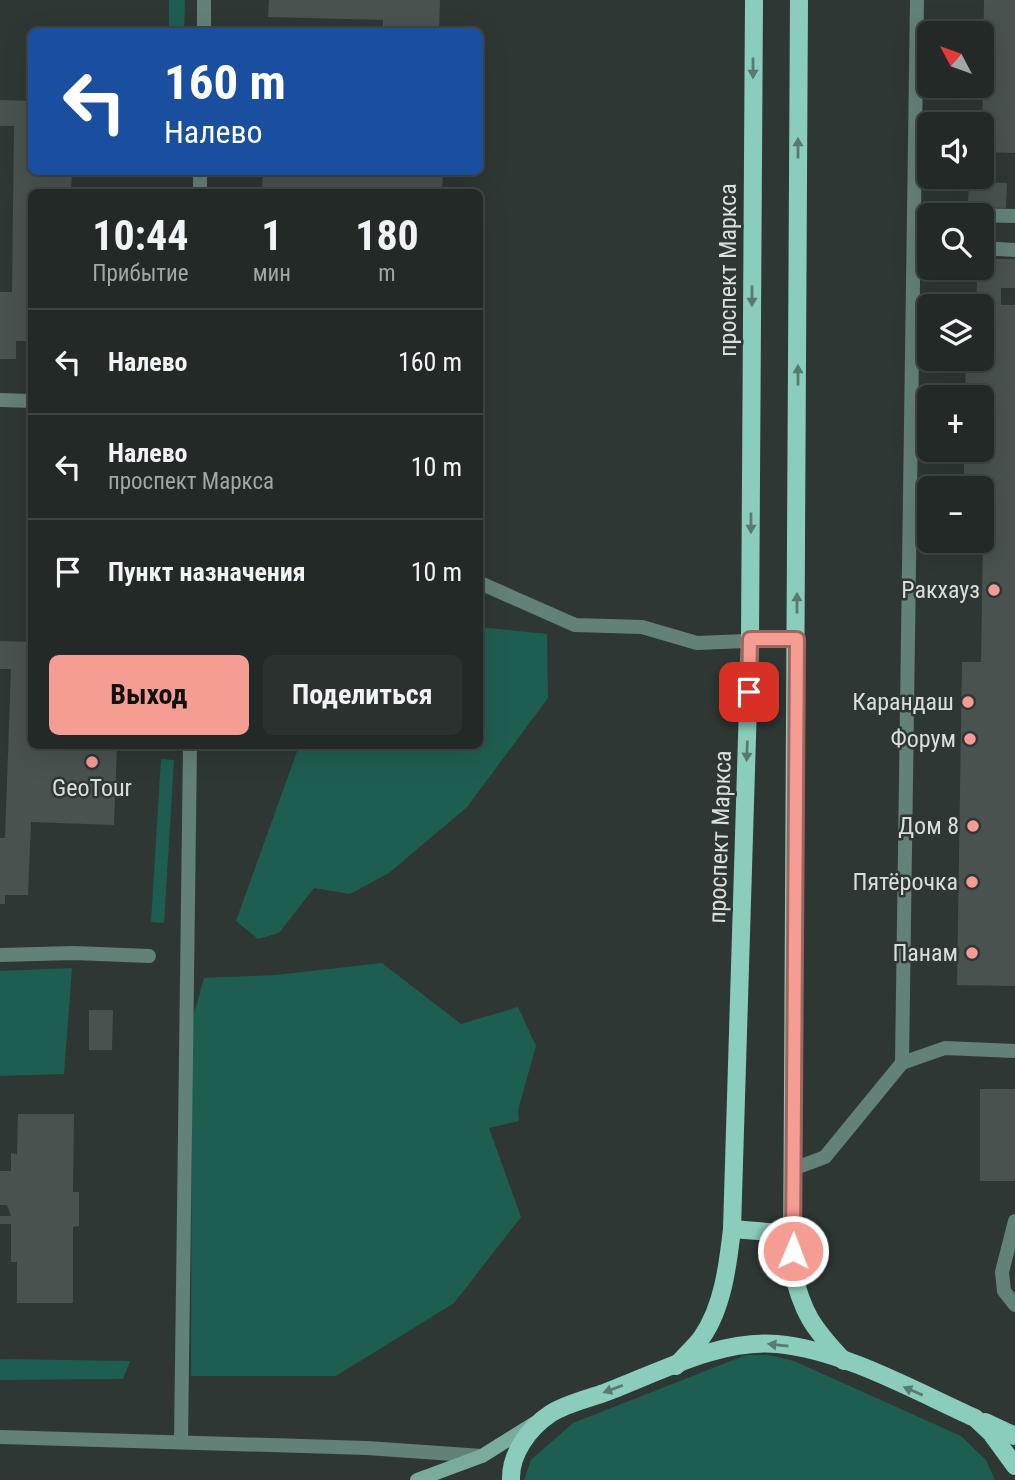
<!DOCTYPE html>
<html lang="ru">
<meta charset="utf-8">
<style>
:root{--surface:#222927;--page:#2a312f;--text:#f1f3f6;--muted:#a2a6a7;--line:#3f4544;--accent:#f59c93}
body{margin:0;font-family:"Roboto Condensed",sans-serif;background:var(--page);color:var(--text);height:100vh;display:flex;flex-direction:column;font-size:26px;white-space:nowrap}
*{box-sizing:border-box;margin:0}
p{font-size:23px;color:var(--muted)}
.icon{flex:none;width:38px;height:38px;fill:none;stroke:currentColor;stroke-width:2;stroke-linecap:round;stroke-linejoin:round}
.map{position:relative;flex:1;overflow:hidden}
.sheet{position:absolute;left:28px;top:189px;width:455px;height:560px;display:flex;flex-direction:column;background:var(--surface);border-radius:10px;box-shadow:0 7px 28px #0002,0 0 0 2px var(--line)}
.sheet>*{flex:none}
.top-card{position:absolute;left:28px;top:28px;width:455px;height:147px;border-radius:10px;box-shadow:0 7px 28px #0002,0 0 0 2px var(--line);background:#1a4fa0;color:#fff;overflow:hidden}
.needle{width:46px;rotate:311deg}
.controls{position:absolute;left:917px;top:21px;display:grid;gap:14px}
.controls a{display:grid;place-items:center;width:77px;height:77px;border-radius:10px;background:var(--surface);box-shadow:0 7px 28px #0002,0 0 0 2px var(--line);font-size:35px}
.pin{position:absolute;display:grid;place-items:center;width:60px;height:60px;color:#fff;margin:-30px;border-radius:14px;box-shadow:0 4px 10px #0006}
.me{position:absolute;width:77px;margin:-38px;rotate:1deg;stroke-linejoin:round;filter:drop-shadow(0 0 5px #0008)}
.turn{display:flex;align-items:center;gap:24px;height:147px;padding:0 21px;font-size:32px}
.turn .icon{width:91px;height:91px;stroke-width:2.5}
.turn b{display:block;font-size:49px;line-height:60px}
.eta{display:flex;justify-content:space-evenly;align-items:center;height:119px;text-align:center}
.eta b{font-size:42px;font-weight:700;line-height:49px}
.action{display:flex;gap:14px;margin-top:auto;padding:14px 21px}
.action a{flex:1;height:80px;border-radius:10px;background:var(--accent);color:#111;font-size:28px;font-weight:700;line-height:80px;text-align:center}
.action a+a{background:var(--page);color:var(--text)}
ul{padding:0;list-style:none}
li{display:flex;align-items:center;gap:21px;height:105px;padding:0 21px;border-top:2px solid var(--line)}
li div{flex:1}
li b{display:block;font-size:26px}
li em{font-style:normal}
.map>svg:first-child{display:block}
.green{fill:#1e5e50}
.building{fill:#49524f}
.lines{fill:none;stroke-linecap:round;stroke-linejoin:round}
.lane{stroke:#628178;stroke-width:14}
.secondary{stroke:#79ac9e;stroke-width:14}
.primary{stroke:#8bcdbc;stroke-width:18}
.oneway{fill:#587a71}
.route-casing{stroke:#9f6560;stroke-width:18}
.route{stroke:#f59c93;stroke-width:12}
.poi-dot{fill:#f59c93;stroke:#2e3734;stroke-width:2.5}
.labels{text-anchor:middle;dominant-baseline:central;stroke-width:5;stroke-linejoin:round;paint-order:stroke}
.street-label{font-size:24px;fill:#dadfde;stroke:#2e3734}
.poi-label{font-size:24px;fill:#dadfde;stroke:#2e3734;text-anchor:end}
</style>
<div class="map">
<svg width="1015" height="1480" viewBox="0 0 1015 1480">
<rect width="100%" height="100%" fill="#2e3734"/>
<!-- green -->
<g class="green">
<polygon points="169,0 185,0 184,31 169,31"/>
<polygon points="480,627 547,634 548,698 467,807 389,873 350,894 314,888 279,933 258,939 236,921 299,746 480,746"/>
<polygon points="161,759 174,760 164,923 151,922"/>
<polygon points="382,963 461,1024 518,1007 536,1046 518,1110 519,1121 489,1128 521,1217 454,1303 336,1376 191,1376 192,1021 204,978 276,975"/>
<polygon points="72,968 64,1074 0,1076 0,971"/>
<polygon points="746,1355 769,1355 794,1361 961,1436 986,1460 995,1480 524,1480 531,1460 573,1423"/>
<polygon points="0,1359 130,1361 123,1379 0,1380"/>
</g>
<!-- building -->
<g class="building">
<polygon points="269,0 440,0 439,32 383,32 383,20 268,17"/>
<polygon points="984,0 1015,0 1015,153 982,152"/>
<polygon points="0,100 32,101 32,172 72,172 71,192 32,192 32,341 16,341 16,359 0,359 0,292 12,292 14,126 0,126"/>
<polygon points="263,172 443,174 442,192 262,192"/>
<polygon points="975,182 1007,183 1006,208 974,207 974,201 968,201 969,187 975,188"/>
<polygon points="982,259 1015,259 1015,288 1001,288 1001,305 1015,305 1015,986 957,985 962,662 981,662 984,476 964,475 964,450 982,450 982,397 965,397 966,359 982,359 982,306 976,306 977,280 971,280 971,268 982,268"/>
<polygon points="0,641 32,642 32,746 117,746 114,825 31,822 28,895 5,895 5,904 0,904 0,838 5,838 11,669 0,669"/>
<polygon points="89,1010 113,1010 112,1050 89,1050"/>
<rect x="980" y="1089" width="35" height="92"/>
<polygon points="18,1114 74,1114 73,1192 79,1192 79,1226 73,1227 73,1303 17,1303 17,1262 11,1262 11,1224 0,1224 0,1216 11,1216 7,1205 0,1205 0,1171 11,1171 11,1153 17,1154"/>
</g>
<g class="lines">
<!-- lane -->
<g class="lane">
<polyline points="204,32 204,0"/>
<polyline points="200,192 200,172"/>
<polyline points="972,215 1015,216"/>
<polyline points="915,243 929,243"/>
<polyline points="982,248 1015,250"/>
<polyline points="0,400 32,401"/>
<polyline points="480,583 575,625 642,627 697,643 797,639"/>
<polyline points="0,955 74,953 149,956"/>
<polyline points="902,1063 945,1048 1015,1051"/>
<polyline points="793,1169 825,1157 902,1063 917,0"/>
<polyline points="1015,1221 1002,1272 1004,1291 1015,1305"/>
<polyline points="0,1437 367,1448 482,1456"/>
<polyline points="181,1442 190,746"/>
</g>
<!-- secondary -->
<polyline class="secondary" points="417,1480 482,1456 535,1423"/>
<!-- primary -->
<g class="primary">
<path d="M799,0L792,1268C802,1313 813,1328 844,1361"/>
<polyline points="732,1229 794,1234"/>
<path d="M676,1366C684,1356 695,1347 702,1337C723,1307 728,1264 732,1229L750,639L754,0"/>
<polyline points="985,1422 1015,1436"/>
<path d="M511,1480C510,1454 529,1428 550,1414C565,1404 587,1399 604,1393C658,1373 718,1339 777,1344C843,1350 915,1391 975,1418L991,1433L1015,1466"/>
</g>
</g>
<!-- one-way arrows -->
<defs><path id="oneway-solid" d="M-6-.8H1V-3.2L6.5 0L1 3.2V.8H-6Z" transform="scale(1.75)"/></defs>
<g class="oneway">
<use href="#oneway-solid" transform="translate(753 68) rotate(90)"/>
<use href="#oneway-solid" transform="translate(798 148) rotate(-90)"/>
<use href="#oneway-solid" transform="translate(752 296) rotate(90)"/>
<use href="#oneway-solid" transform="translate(798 375) rotate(-90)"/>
<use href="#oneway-solid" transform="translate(751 523) rotate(90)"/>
<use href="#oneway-solid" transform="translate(797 603) rotate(-90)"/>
<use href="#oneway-solid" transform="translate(747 751) rotate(92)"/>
<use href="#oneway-solid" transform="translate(778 1345) rotate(-174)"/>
<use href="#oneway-solid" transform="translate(613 1389) rotate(159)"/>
<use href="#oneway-solid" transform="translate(913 1391) rotate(-157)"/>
</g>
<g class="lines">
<defs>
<polyline id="route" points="749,692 750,639 797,639 793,1251"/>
</defs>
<!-- route casing -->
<use href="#route" class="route-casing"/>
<!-- route -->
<use href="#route" class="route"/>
</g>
<!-- markers -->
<g class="poi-dot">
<circle cx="994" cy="590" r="7"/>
<circle cx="968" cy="702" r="7"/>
<circle cx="970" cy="739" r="7"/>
<circle cx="92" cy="762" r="7"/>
<circle cx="973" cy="826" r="7"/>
<circle cx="972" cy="882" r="7"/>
<circle cx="972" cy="953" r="7"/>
</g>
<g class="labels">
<!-- street labels -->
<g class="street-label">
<text transform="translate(728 270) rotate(-90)">проспект Маркса</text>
<text transform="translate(720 837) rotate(-88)">проспект Маркса</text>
</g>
<!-- poi labels -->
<g class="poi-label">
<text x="980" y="590">Ракхауз</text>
<text x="954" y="702">Карандаш</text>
<text x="956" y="739">Форум</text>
<text x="92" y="788" text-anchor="middle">GeoTour</text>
<text x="959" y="826">Дом 8</text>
<text x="958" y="882">Пятёрочка</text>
<text x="958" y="953">Панам</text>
</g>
</g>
</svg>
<div class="controls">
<a><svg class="needle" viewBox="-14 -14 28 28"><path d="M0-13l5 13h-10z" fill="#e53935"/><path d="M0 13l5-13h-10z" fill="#a2a6a7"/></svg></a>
<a><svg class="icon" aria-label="sound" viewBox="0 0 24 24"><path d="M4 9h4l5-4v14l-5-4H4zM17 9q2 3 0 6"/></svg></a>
<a><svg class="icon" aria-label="search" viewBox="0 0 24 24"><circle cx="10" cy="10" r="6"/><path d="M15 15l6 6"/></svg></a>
<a><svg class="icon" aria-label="layers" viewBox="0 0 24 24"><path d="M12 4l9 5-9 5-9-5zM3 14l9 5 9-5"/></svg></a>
<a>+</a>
<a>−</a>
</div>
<div class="pin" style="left:749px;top:692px;background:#d93025"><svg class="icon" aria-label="arrive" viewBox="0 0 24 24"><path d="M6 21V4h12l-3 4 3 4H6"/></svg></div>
<svg class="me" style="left:793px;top:1251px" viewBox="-20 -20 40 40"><circle r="17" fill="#f59c93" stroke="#fff" stroke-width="3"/><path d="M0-11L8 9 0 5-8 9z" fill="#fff"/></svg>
<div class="top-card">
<div class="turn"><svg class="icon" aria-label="left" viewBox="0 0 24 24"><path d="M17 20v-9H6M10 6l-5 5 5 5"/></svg><div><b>160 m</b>Налево</div></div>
</div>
<section class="sheet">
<div class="eta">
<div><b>10:44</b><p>Прибытие</p></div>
<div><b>1</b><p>мин</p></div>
<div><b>180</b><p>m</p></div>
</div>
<ul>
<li><svg class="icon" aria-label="left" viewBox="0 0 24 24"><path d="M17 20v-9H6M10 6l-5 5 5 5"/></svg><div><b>Налево</b></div><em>160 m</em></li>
<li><svg class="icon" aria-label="left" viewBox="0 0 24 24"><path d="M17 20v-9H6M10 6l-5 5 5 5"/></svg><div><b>Налево</b><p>проспект Маркса</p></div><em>10 m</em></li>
<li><svg class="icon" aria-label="arrive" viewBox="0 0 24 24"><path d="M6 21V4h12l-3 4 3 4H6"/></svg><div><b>Пункт назначения</b></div><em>10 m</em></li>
</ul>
<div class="action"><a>Выход</a><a>Поделиться</a></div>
</section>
</div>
